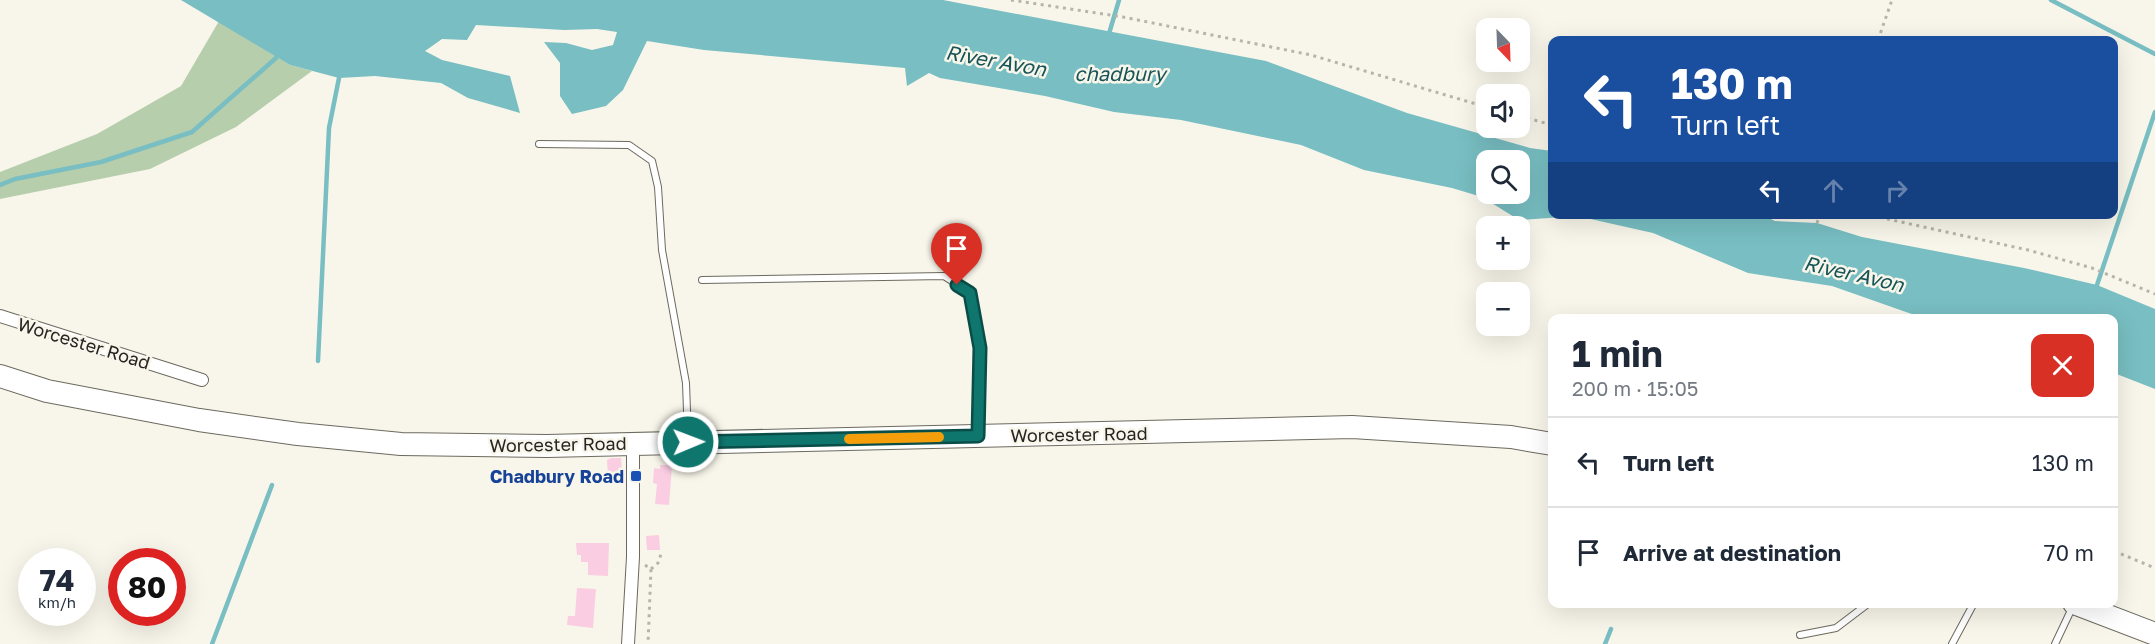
<!DOCTYPE html>
<meta charset="utf-8">
<style>
:root{--surface:#fff;--page:#f6f6f7;--text:#1f2937;--muted:#747a83;--line:#e0e1e3}
body{margin:0;font-family:"Golos Text",sans-serif;background:var(--page);color:var(--text);height:100vh;display:flex;flex-direction:column;font-size:22px;white-space:nowrap}
*{box-sizing:border-box;margin:0}
p{font-size:20px;color:var(--muted)}
.icon{flex:none;width:33px;height:33px;fill:none;stroke:currentColor;stroke-width:2;stroke-linecap:round;stroke-linejoin:round}
.map{position:relative;flex:1;overflow:hidden}
.panel{position:absolute;left:1548px;top:314px;width:570px;height:294px;display:flex;flex-direction:column;background:var(--surface);border-radius:12px;box-shadow:0 6px 24px #0002}
.panel>*{flex:none}
.guide{position:absolute;left:1548px;top:36px;width:570px;height:183px;border-radius:12px;box-shadow:0 6px 24px #0002;background:#1a4fa0;color:#fff;overflow:hidden}
.needle{width:39px;rotate:157deg}
.buttons{position:absolute;left:1476px;top:18px;display:grid;gap:12px}
.buttons a{display:grid;place-items:center;width:54px;height:54px;border-radius:12px;background:var(--surface);box-shadow:0 6px 24px #0002;font-size:30px}
.speed{position:absolute;left:18px;top:548px;display:flex;gap:12px;font-size:30px;font-weight:700;text-align:center}
.speed>*{display:grid;place-content:center;width:78px;height:78px;border-radius:50%;background:var(--surface);box-shadow:0 6px 24px #0002;line-height:1}
.speed small{font-size:15px;font-weight:400}
.speed .limit{border:9px solid #d22;background:#fff;color:#111}
.pin{position:absolute;display:grid;place-items:center;width:51px;height:51px;color:#fff;margin:-62px -26px;border-radius:50% 50% 50% 0;rotate:-45deg;box-shadow:0 0 6px #0007}
.pin .icon{rotate:45deg}
.me{position:absolute;width:66px;margin:-33px;rotate:89deg;stroke-linejoin:round;filter:drop-shadow(0 0 4px #0008)}
.turn{display:flex;align-items:center;gap:21px;height:126px;padding:0 24px;font-size:27px}
.turn .icon{width:78px;height:78px;stroke-width:2.5}
.turn b{display:block;font-size:42px;line-height:51px}
.lanes{display:flex;align-items:center;height:57px;padding:0 24px;background:#0003;justify-content:center;gap:30px;direction:ltr}
.lanes .off{opacity:.35}
.round{display:grid;place-items:center;flex:none;width:63px;height:63px;border-radius:12px;background:var(--page)}
.overview{display:flex;align-items:center;justify-content:space-between;height:102px;padding:0 24px}
h1{font-size:36px;font-weight:700;line-height:45px}
ul{padding:0;list-style:none}
li{display:flex;align-items:center;gap:18px;height:90px;padding:0 24px;border-top:2px solid var(--line)}
li div{flex:1}
li b{display:block;font-size:22px}
li em{font-style:normal}
.map>svg:first-child{display:block}
.green{fill:#b7cead}
.water{fill:#78bec2;fill-rule:evenodd}
.lines{fill:none;stroke-linecap:round;stroke-linejoin:round}
.stream{stroke:#78bec2;stroke-width:4.5}
.building{fill:#facde2}
.lane-casing{stroke:#6c6a5f;stroke-width:8}
.street-casing{stroke:#6c6a5f;stroke-width:14}
.highway-casing{stroke:#6c6a5f;stroke-width:24}
.path{stroke:#b6b5ab;stroke-width:3;stroke-dasharray:3 4.5;stroke-linecap:butt}
.lane{stroke:#fff;stroke-width:6}
.street{stroke:#fff;stroke-width:12}
.highway{stroke:#fff;stroke-width:22}
.route-casing{stroke:#0a4d48;stroke-width:15}
.route{stroke:#0f766e;stroke-width:10}
.slow{stroke:#f59e0b;stroke-width:10}
.transit-dot{fill:#1a4fb4;stroke:#f8f6ea;stroke-width:2}
.labels{text-anchor:middle;dominant-baseline:central;stroke-width:5;stroke-linejoin:round;paint-order:stroke}
.street-label{font-size:18px;fill:#262521;stroke:#f8f6ea}
.transit-label{font-size:18px;font-weight:bold;fill:#164399;stroke:#f8f6ea;text-anchor:end}
.water-label{font-size:20px;font-style:italic;fill:#165457;stroke:#f8f6ea}
</style>
<div class="map">
<svg width="2155" height="644" viewBox="0 0 2155 644">
<rect width="100%" height="100%" fill="#f8f6ea"/>
<!-- green -->
<polygon class="green" points="219,21 290,65 312,71 236,127 150,169 0,199 0,172 97,134 181,86"/>
<!-- water -->
<path class="water" d="M181,0H943L1266,61L1407,113L1530,148L1552,151V214L1762,215L1775,221L1817,223L1862,237L2024,268L2097,285L2155,309V389L2114,373V318H1923L1832,286L1748,273L1653,233L1577,216L1519,220L1482,197L1452,188L1364,170L1301,145L1181,120L1114,112L1045,96L940,78L929,73L907,86L905,68L704,50L647,41L623,90L606,106L572,114L560,96V63L544,42L566,43L592,50L613,45L617,32L597,29L564,30L476,25L467,40L442,39L425,51L442,60L510,76L520,113L468,98L441,83L375,76L339,78L290,65ZM1520,160V194H1486V160Z"/>
<g class="lines">
<!-- stream -->
<g class="stream">
<polyline points="2051,0 2155,54"/>
<polyline points="1108,37 1119,0"/>
<polyline points="0,185 15,179 101,162 192,132 276,58"/>
<polyline points="2097,285 2155,112"/>
<polyline points="318,361 329,128 339,78"/>
<polyline points="212,644 272,485"/>
<polyline points="1605,644 1611,629"/>
</g>
</g>
<!-- building -->
<g class="building">
<polygon points="611,458 621,458 623,483 613,483 612,477 608,477 607,460"/>
<polygon points="660,465 672,465 669,505 655,504 657,484 653,483 654,468 660,469"/>
<polygon points="659,535 660,550 647,550 646,536"/>
<polygon points="576,543 609,543 608,576 588,575 588,562 581,562 581,555 577,555"/>
<polygon points="577,588 596,589 593,628 567,625 568,616 575,616"/>
</g>
<g class="lines">
<defs>
<g id="lane">
<polyline points="539,144 629,145 652,161 658,187 662,250 686,383 688,439"/>
<polyline points="702,280 944,276 971,293 980,348 978,432"/>
<polyline points="1800,635 1836,628 1869,603"/>
<polyline points="1952,644 1974,603"/>
<polyline points="2055,644 2073,606"/>
</g>
<g id="street">
<polyline points="0,316 202,380"/>
<polyline points="628,644 633,557 633,444"/>
</g>
<g id="highway">
<polyline points="0,376 47,391 199,420 298,434 401,444 547,446 1352,427 1511,437 1552,444"/>
<polyline points="2074,603 2155,634"/>
</g>
</defs>
<!-- lane casing -->
<use href="#lane" class="lane-casing"/>
<!-- street casing -->
<use href="#street" class="street-casing"/>
<!-- highway casing -->
<use href="#highway" class="highway-casing"/>
<!-- path -->
<g class="path">
<polyline points="1011,0 1123,17 1311,55 1486,107"/>
<polyline points="1878,40 1892,0"/>
<polyline points="1520,116 1552,125"/>
<polyline points="1865,214 2028,250 2092,268 2155,294"/>
<polyline points="1817,223 1820,214"/>
<polyline points="2114,551 2155,568"/>
<polyline points="645,565 651,569 648,644"/>
<polyline points="651,569 658,563 661,554"/>
</g>
<!-- lane -->
<use href="#lane" class="lane"/>
<!-- street -->
<use href="#street" class="street"/>
<!-- highway -->
<use href="#highway" class="highway"/>
</g>
<g class="lines">
<defs>
<polyline id="route" points="688,442 978,436 980,348 970,293 957,285"/>
</defs>
<!-- route casing -->
<use href="#route" class="route-casing"/>
<!-- route -->
<use href="#route" class="route"/>
<!-- slow -->
<polyline class="slow" points="849,439 939,437"/>
</g>
<!-- markers -->
<rect class="transit-dot" x="630" y="470" width="12" height="12" rx="3"/>
<g class="labels">
<!-- street labels -->
<g class="street-label">
<text transform="translate(84 343) rotate(17)">Worcester Road</text>
<text transform="translate(1079 434) rotate(-1)">Worcester Road</text>
<text transform="translate(558 444) rotate(-1)">Worcester Road</text>
</g>
<!-- transit labels -->
<g class="transit-label">
<text x="624" y="476">Chadbury Road</text>
</g>
<!-- water labels -->
<g class="water-label">
<text transform="translate(996 60) rotate(10)">River Avon</text>
<text x="1120" y="73">chadbury</text>
<text transform="translate(1854 273) rotate(13)">River Avon</text>
</g>
</g>
</svg>
<div class="buttons">
<a><svg class="needle" viewBox="-14 -14 28 28"><path d="M0-13l5 13h-10z" fill="#e53935"/><path d="M0 13l5-13h-10z" fill="#747a83"/></svg></a>
<a><svg class="icon" aria-label="sound" viewBox="0 0 24 24"><path d="M4 9h4l5-4v14l-5-4H4zM17 9q2 3 0 6"/></svg></a>
<a><svg class="icon" aria-label="search" viewBox="0 0 24 24"><circle cx="10" cy="10" r="6"/><path d="M15 15l6 6"/></svg></a>
<a>+</a>
<a>−</a>
</div>
<div class="speed"><div>74<small>km/h</small></div><div class="limit">80</div></div>
<div class="pin" style="left:957px;top:285px;background:#d93025"><svg class="icon" aria-label="arrive" viewBox="0 0 24 24"><path d="M6 21V4h12l-3 4 3 4H6"/></svg></div>
<svg class="me" style="left:688px;top:442px" viewBox="-20 -20 40 40"><circle r="17" fill="#0f766e" stroke="#fff" stroke-width="3"/><path d="M0-11L8 9 0 5-8 9z" fill="#fff"/></svg>
<div class="guide">
<div class="turn"><svg class="icon" aria-label="left" viewBox="0 0 24 24"><path d="M17 20v-9H6M10 6l-5 5 5 5"/></svg><div><b>130 m</b>Turn left</div></div>
<div class="lanes"><svg class="icon" aria-label="left" viewBox="0 0 24 24"><path d="M17 20v-9H6M10 6l-5 5 5 5"/></svg><svg class="icon off" aria-label="ahead" viewBox="0 0 24 24"><path d="M12 20V5M6 11l6-6 6 6"/></svg><svg class="icon off" aria-label="right" viewBox="0 0 24 24"><path d="M7 20v-9h11M14 6l5 5-5 5"/></svg></div>
</div>
<section class="panel">
<div class="overview"><div><h1>1 min</h1><p>200 m · 15:05</p></div><a class="round" style="background:#d93025;color:#fff"><svg class="icon" aria-label="close" viewBox="0 0 24 24"><path d="M6 6l12 12M18 6L6 18"/></svg></a></div>
<ul>
<li><svg class="icon" aria-label="left" viewBox="0 0 24 24"><path d="M17 20v-9H6M10 6l-5 5 5 5"/></svg><div><b>Turn left</b></div><em>130 m</em></li>
<li><svg class="icon" aria-label="arrive" viewBox="0 0 24 24"><path d="M6 21V4h12l-3 4 3 4H6"/></svg><div><b>Arrive at destination</b></div><em>70 m</em></li>
</ul>
</section>
</div>
